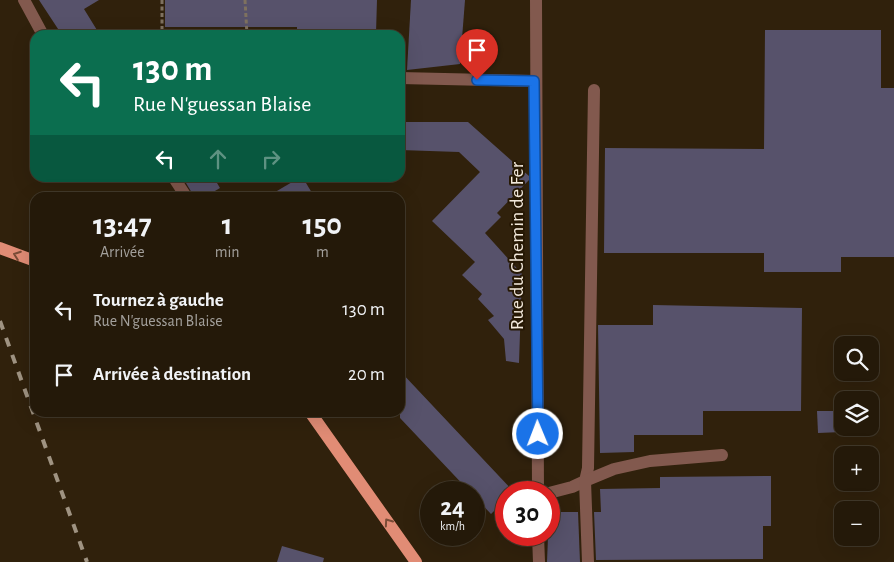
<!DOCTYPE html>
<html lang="fr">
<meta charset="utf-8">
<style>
:root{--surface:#241909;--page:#2c2212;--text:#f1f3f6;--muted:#a3a09c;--line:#41382a}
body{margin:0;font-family:"Alegreya Sans",sans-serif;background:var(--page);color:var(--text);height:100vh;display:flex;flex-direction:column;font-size:19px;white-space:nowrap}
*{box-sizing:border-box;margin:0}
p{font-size:16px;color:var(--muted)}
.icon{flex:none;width:28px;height:28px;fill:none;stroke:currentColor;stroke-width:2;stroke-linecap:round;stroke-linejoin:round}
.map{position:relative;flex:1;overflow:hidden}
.sheet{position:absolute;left:30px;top:192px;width:375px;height:225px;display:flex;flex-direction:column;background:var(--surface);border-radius:15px;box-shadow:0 5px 20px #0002,0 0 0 1px var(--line)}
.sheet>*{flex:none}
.guide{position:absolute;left:30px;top:30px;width:375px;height:152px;border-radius:15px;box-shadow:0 5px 20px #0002,0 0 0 1px var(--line);background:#0b6e4f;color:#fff;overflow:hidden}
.buttons{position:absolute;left:834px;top:336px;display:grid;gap:10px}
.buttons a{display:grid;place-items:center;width:45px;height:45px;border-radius:10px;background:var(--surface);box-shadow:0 5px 20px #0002,0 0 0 1px var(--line);font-size:25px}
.speed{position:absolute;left:420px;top:481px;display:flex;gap:10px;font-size:25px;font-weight:700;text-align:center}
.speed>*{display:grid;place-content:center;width:65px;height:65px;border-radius:50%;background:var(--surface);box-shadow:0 5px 20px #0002,0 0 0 1px var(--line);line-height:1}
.speed small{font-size:12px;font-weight:400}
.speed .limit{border:8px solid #d22;background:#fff;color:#111}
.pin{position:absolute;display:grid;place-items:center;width:42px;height:42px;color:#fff;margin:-51px -21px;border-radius:50% 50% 50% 0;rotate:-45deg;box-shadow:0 0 5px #0007}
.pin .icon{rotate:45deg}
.me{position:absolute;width:55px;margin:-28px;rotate:359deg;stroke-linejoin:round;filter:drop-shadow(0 0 4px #0008)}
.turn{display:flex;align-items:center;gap:18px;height:105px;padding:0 20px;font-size:22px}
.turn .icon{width:65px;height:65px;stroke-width:2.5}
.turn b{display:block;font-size:35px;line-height:42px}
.lanes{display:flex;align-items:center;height:48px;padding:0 20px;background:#0003;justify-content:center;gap:25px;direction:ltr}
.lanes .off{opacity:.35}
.eta{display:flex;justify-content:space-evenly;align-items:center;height:85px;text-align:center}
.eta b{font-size:30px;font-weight:700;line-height:35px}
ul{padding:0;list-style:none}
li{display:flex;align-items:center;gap:15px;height:65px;padding:0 20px}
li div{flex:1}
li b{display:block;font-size:19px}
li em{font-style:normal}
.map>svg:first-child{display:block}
.building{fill:#57526b}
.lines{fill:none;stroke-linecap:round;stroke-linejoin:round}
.path{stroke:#7e715f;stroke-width:3;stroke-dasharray:4 2.5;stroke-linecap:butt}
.minor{stroke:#82594e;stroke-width:12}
.major{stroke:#e18c75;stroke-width:12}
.rail{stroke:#9f9382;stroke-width:4;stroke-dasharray:9 9;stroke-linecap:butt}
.oneway{stroke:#7a4c37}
.route-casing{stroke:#114b97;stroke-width:12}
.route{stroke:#1a73e8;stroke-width:9}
.labels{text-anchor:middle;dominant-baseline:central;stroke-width:4;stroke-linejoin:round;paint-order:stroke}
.street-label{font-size:20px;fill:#f3e9dc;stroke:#261804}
</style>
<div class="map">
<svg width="894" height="562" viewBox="0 0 894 562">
<rect width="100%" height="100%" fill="#30210c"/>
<!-- building -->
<g class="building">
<polygon points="39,0 99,0 84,9 100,35 62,35"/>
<polygon points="165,0 377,0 376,33 297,30 297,27 165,27"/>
<polygon points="411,0 465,0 460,64 407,70"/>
<polygon points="765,30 881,30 881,88 894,88 894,257 841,257 841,272 764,272 764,253 604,253 605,148 764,149"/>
<polygon points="400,122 468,122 529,176 529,180 497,213 501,217 485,233 522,274 519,363 506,361 504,339 488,320 494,316 478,299 482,294 462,275 475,262 432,221 480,172 459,152 400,150"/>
<polygon points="183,178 214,178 220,188 203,198 195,198"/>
<polygon points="299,178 303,178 315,198 265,198"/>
<polygon points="653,305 802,308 801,411 703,411 703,435 634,435 634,452 600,453 598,325 653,325"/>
<polygon points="400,371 514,492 506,492 506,499 491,514 474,496 474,492 470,492 400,418"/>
<polygon points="817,411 842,411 842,432 818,433"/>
<polygon points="771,476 771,526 763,526 763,559 596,560 594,512 601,512 600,489 660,488 660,477"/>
<polygon points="549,512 578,512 580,562 547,562"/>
<polygon points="282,546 324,558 323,562 277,562"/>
</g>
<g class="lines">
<!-- path -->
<g class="path">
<polyline points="162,0 162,35"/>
<polyline points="245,0 247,35"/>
</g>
<!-- minor -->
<g class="minor">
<polyline points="24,0 43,35"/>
<polyline points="536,0 538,492"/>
<polyline points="400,78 534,81"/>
<polyline points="174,178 187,198"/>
<polyline points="549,493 572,487 585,481 588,468 594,90"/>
<polyline points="538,535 539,562"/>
<polyline points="588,562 585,481 614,469 650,461 722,455"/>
</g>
<!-- major -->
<g class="major">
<polyline points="0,248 35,261"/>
<polyline points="310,412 416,562"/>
</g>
<!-- rail -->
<polyline class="rail" points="0,321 87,562"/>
</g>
<!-- one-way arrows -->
<defs><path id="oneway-chevron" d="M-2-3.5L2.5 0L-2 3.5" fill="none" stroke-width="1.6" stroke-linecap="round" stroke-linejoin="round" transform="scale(1.25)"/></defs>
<g class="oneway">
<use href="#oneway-chevron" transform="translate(17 255) rotate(-160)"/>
<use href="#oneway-chevron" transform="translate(388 522) rotate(-125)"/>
</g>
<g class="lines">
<defs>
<polyline id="route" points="477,80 534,81 538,434"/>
</defs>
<!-- route casing -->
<use href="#route" class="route-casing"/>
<!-- route -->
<use href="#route" class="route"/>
</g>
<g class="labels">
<!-- street labels -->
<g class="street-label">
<text transform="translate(517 246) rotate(-90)">Rue du Chemin de Fer</text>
</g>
</g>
</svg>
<div class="buttons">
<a><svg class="icon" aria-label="search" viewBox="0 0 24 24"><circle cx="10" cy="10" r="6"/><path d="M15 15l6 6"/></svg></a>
<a><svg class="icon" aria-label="layers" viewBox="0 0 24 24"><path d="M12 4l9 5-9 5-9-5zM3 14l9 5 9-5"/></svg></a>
<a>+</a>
<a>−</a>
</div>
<div class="speed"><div>24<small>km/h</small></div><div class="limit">30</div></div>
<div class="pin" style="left:477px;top:80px;background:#d93025"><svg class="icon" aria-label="arrive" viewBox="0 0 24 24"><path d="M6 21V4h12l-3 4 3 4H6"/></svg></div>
<svg class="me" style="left:538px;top:434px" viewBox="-20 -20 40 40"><circle r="17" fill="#1a73e8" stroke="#fff" stroke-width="3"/><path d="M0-11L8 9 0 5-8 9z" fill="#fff"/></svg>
<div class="guide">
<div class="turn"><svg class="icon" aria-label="left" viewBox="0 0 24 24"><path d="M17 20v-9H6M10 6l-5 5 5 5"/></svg><div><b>130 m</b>Rue N'guessan Blaise</div></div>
<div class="lanes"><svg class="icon" aria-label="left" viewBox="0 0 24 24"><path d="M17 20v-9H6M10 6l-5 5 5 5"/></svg><svg class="icon off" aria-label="ahead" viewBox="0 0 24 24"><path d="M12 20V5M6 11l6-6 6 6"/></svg><svg class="icon off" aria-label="right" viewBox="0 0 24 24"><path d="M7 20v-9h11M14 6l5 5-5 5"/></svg></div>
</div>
<section class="sheet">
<div class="eta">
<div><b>13:47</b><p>Arrivée</p></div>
<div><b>1</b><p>min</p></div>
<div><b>150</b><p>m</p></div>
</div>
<ul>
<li><svg class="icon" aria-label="left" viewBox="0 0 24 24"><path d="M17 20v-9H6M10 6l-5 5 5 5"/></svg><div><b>Tournez à gauche</b><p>Rue N'guessan Blaise</p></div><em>130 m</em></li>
<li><svg class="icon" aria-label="arrive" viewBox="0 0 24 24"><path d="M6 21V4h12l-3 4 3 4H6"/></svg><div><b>Arrivée à destination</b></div><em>20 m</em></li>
</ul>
</section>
</div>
